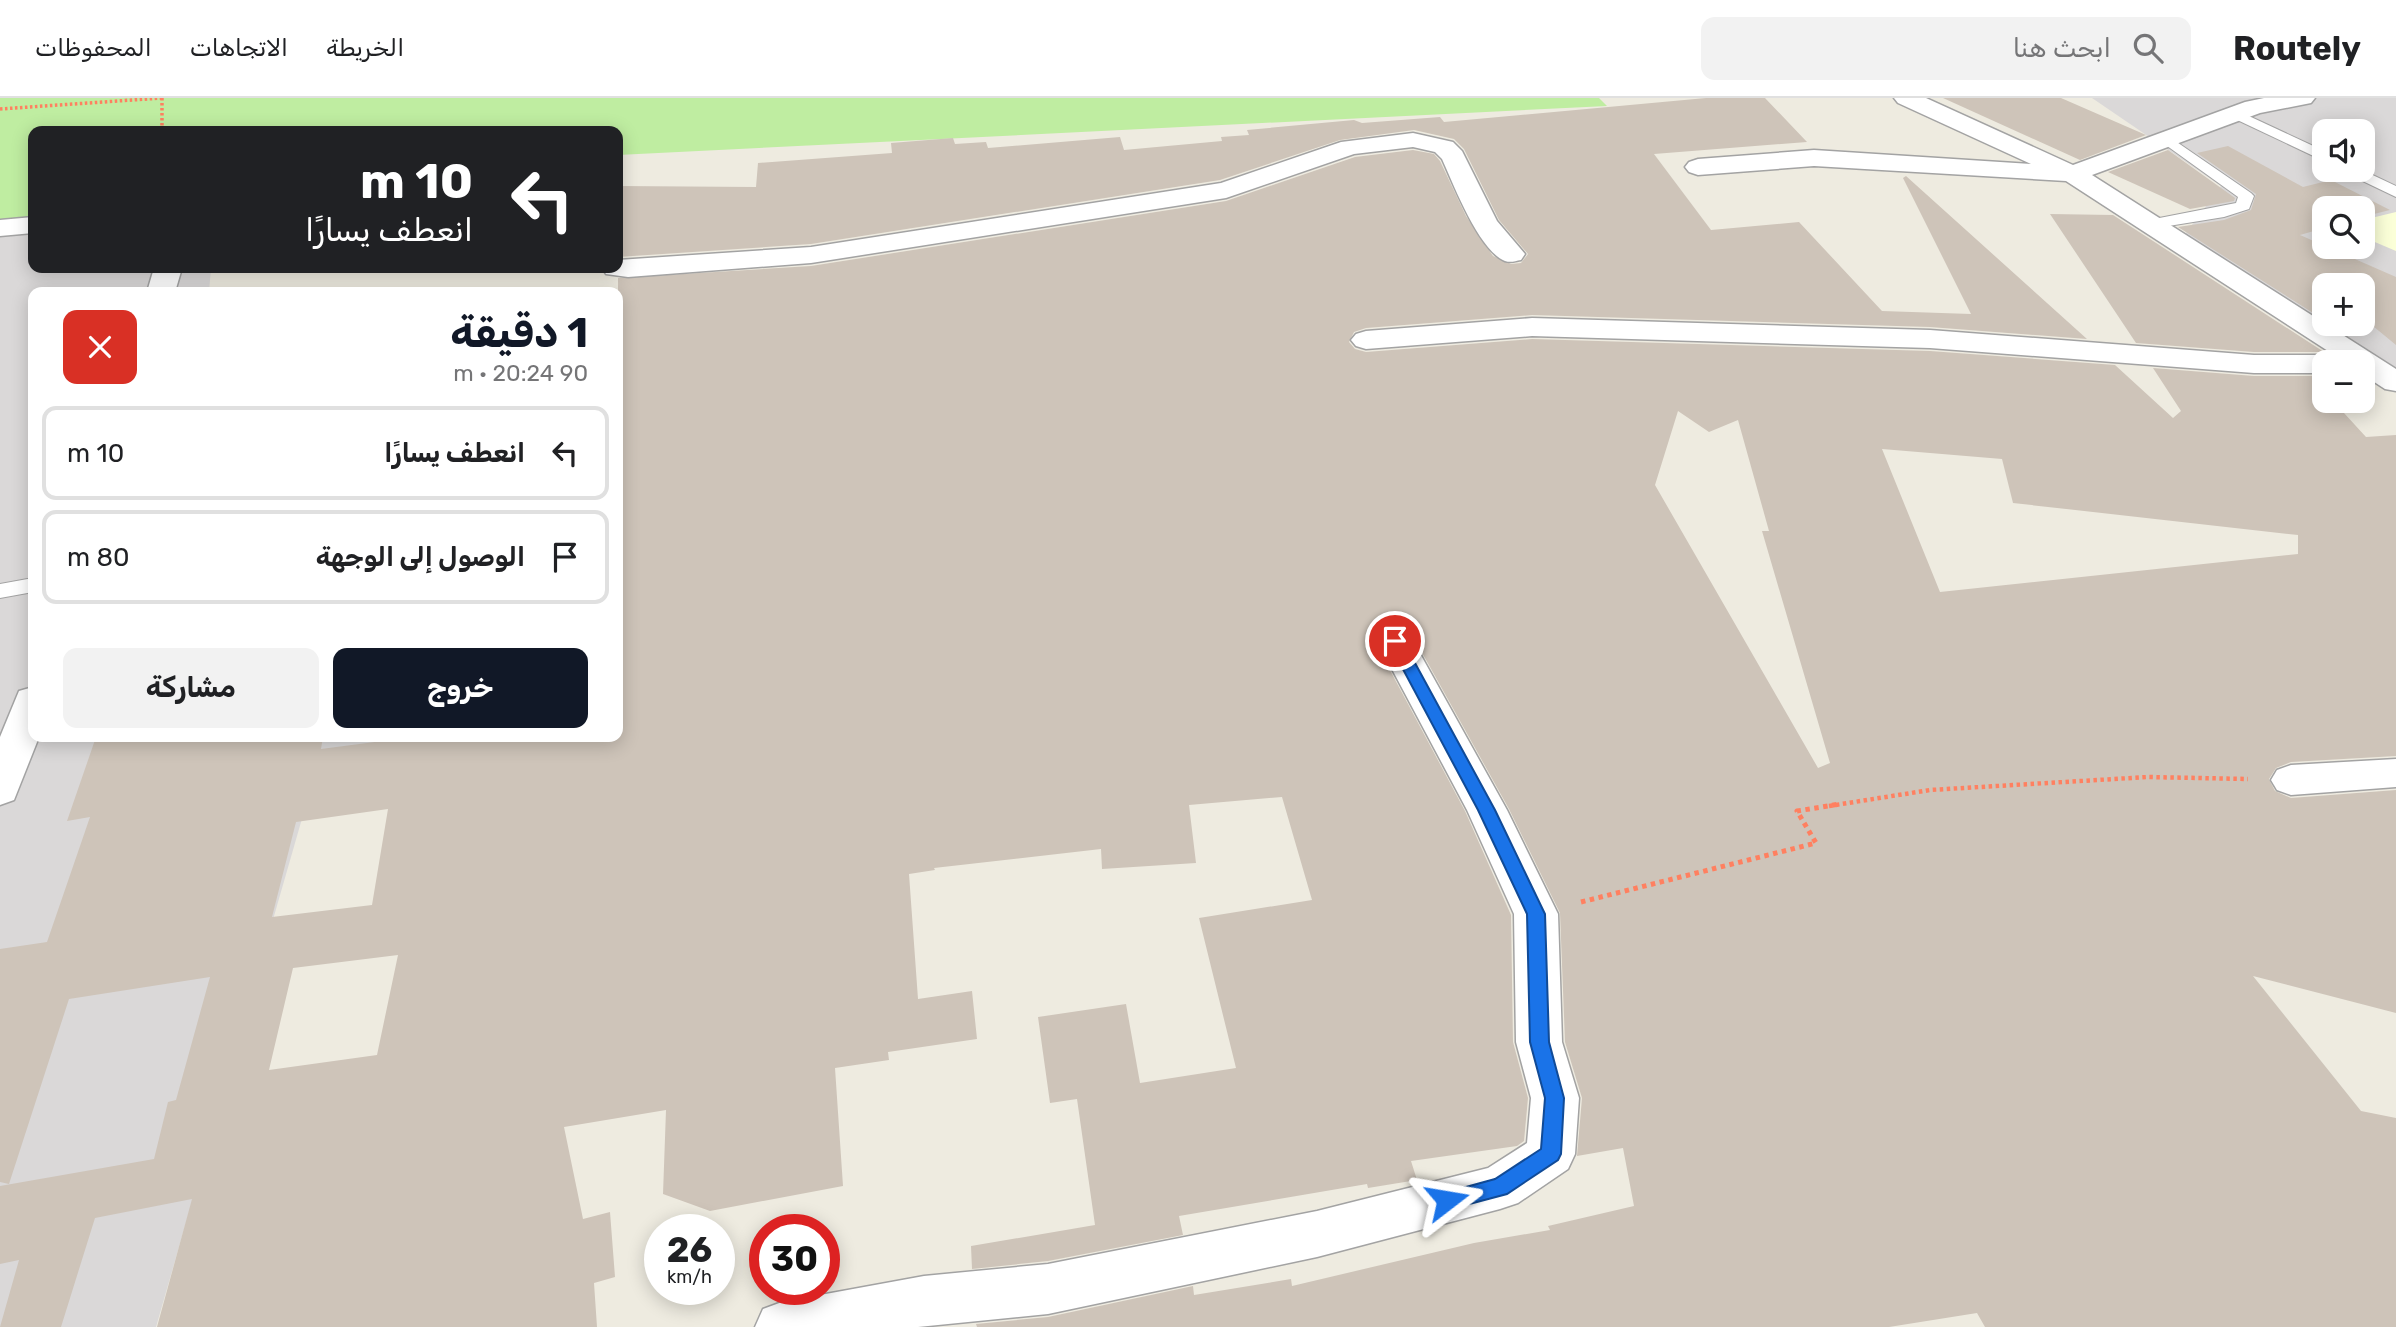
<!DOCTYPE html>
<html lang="ar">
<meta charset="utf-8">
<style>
:root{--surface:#fff;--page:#f2f2f2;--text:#202124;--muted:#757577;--line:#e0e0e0;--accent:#111827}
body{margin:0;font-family:Rubik,"Noto Sans Arabic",sans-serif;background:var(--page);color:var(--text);direction:rtl;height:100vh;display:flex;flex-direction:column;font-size:26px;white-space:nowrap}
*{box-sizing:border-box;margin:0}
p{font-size:23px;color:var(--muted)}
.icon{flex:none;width:38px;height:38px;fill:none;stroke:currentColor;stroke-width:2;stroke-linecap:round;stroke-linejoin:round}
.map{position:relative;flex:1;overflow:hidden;direction:ltr}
.sheet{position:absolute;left:28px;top:189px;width:595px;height:455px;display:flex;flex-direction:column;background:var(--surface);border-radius:14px;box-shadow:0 4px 18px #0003;direction:rtl}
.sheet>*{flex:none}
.guide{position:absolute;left:28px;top:28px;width:595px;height:147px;border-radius:14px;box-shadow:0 4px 18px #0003;direction:rtl;background:#202124;color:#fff;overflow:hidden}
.fabs{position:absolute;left:2312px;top:21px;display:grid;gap:14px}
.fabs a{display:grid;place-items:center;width:63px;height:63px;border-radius:14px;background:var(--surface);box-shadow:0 4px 18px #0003;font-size:35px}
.speed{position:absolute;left:644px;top:1116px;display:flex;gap:14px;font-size:35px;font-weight:700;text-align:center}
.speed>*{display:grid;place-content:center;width:91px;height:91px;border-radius:50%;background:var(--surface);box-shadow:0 4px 18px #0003;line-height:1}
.speed small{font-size:18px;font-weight:400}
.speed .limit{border:10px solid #d22;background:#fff;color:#111}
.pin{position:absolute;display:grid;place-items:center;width:60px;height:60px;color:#fff;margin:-30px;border:4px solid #fff;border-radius:50%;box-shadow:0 2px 7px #0007}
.me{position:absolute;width:77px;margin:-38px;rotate:76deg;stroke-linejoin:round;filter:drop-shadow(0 0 5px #0008)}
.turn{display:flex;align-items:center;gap:24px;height:147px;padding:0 35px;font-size:32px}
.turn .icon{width:91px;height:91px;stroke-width:2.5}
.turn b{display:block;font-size:49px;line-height:60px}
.round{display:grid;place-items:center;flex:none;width:74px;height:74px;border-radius:14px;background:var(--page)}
.head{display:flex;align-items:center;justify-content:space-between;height:119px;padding:0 35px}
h1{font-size:42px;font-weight:700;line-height:52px;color:var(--accent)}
.primary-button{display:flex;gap:14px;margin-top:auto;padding:14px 35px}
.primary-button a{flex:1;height:80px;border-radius:14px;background:var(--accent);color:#fff;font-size:28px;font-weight:700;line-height:80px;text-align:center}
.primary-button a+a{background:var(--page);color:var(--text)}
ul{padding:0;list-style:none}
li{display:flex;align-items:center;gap:21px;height:94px;margin:0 14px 10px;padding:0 21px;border:4px solid var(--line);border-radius:14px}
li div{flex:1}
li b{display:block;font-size:26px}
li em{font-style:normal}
header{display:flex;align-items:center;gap:42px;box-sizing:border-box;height:98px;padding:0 35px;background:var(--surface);border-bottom:2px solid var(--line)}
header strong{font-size:33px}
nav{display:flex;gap:38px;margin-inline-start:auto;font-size:24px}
.search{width:490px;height:63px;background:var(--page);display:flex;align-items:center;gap:18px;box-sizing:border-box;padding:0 24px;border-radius:14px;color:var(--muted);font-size:26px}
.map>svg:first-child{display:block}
.residential{fill:#dad8d8;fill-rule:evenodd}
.education{fill:#fbffd8}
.grass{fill:#bfeda1}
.building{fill:#cec4b9;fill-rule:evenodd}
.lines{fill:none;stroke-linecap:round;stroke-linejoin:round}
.lane-casing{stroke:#a3a3a3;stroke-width:2}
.street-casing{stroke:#a3a3a3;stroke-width:3}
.path-far2{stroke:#ff8060;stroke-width:3.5;stroke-dasharray:2.5 2.5;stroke-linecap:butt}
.path-far1{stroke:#ff8060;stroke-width:4.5;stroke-dasharray:3.5 3.5;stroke-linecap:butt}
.path{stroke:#ff8060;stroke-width:5;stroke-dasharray:4.5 4.5;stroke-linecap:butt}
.lane{fill:#fff;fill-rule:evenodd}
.street{fill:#fff;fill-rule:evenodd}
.route{fill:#1a73e8;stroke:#114b97;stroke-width:2}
</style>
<header>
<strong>Routely</strong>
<div class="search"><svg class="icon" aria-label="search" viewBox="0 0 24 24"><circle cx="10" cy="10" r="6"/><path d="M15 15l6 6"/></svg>ابحث هنا</div>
<nav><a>الخريطة</a><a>الاتجاهات</a><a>المحفوظات</a></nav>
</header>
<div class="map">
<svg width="2396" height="1229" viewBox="0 0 2396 1229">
<rect width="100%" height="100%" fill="#eeebe0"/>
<!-- residential -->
<g class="residential">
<path d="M2092,0H2396V288L2177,147L2221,88ZM2324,33H2362V72H2324ZM2324,110H2362V149H2324ZM2324,187H2362V226H2324Z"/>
<polygon points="33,127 33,170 211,170 209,194 33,194 33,639 420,639 320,658 156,1229 0,1229 0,131"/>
</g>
<!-- education -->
<polygon class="education" points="2396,114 2396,153 2363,139 2363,122"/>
<!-- grass -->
<polygon class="grass" points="0,0 1599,0 1607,8 618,57 618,33 33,33 33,119 0,122"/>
<!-- building -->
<g class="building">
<path d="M1706,0H1765L1807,44L1654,56L1711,132L1799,124L1882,213L1971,216L1903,80L1906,78L2087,241L1930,229L1532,217L1366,230L1354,234L1349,244L1355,251L1366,254L1532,241L1930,253L2115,267L2173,320L2181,313L2153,270L2254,278H2324V303H2333L2366,339L2396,337V658L2291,664L2276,670L2269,681L2275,693L2291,700L2396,692V915L2253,878L2361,1013L2396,1020V1229H1985L1977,1215L1889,1229H977L976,1226L1048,1219L1193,1188L1194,1197L1291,1181L1292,1188L1474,1145L1550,1132L1548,1128L1634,1108L1623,1050L1577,1058L1582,1000L1565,944L1560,815L1509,711L1410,533L1396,528L1380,533L1375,544L1465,713L1511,817L1513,944L1528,1000L1524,1043L1517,1048L1411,1063L1417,1082L1368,1090L1367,1086L1179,1118L1183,1137L1048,1163L972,1171L971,1148L1095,1127L1077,1001L1050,1005L1038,919L1126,906L1140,985L1236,970L1199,820L1312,802L1282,699L1189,707L1196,765L1102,771L1101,751L934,770L935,772L909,776L918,901L972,893L977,941L888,954L889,962L835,970L843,1088L710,1113L663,1096L666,1012L564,1029L583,1121L610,1114L615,1179L594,1185L597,1229H157L192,1101L95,1120L61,1229H0L19,1162L0,1166V1088L154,1061L168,1004L176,1002L210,879L69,901L9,1086L0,1084V851L47,844L90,719L67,723L96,639H323L321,651L413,639H618V180L811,168L1226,103L1355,59L1413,52L1434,56L1440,63L1466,118L1493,158L1511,166L1521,165L1528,156L1499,122L1464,51L1454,41L1414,32L1340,42L1220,82L811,146L618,159V88L756,89L758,65L892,55L891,45L953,40L955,46L986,44L988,50L1120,39L1124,52L1222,43L1221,39L1249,37L1247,32L1354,22L1362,25L1440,19L1444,24ZM1678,313L1709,334L1738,322L1769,433H1762L1830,665L1818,670L1655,387ZM1882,351L2002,361L2013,405L2298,437V456L1940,494ZM388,711L372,807L272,819L296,724ZM398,857L377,957L269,972L293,870Z"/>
<polygon points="1943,0 2061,0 2146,37 2080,62"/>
<polygon points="2228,48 2303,89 2331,82 2390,112 2362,119 2362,110 2324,110 2324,130 2300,137 2396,179 2396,247 2362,219 2362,187 2324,185 2324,222 2178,129 2224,122 2251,112 2256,96 2197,55"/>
<polygon points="2168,52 2235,100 2234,103 2190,111 2108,74"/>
<polygon points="2050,116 2113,117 2324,254 2254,254 2136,245"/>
</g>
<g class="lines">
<defs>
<g id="lane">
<polygon points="2236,12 2324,53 2324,63 2231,19 2229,16"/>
<polygon points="2168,38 2251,95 2254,98 2249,111 2224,119 2150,131 2144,129 2142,126 2144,123 2236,105 2238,99 2163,45 2161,42 2163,39"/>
<polygon points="2344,72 2362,72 2396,88 2396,99 2346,75"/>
<polygon points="33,480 33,494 0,500 0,486"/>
</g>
<g id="street">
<polygon points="1894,0 1926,0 2073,67 2245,4 2264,0 2315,0 2311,5 2260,15 2092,77 2396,271 2396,293 2385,291 2362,276 2362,264 2345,264 2066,83 1814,68 1698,77 1689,74 1685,69 1689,64 1698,61 1814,52 2031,66 1898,5"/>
<path d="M1413,35L1453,44L1462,53L1497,123L1525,156L1521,162C1515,163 1511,165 1505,163C1479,153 1453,85 1442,61L1435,54L1413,49L1354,56L1226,100L811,165L628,179L606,176L602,170H618V162L811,149L1221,85L1341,44Z"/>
<polygon points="33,119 33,135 0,138 0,122"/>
<polygon points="154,170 182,170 175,194 147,194"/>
<polygon points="1532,220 1930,232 2254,257 2324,257 2335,260 2338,264 2324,264 2324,275 2254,275 1930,250 1532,238 1366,251 1356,248 1351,242 1356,236 1366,233"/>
<polygon points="1395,531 1408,534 1413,543 1507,712 1558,816 1562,944 1579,1000 1575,1056 1568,1071 1518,1105 1500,1111 1317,1159 1048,1216 918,1229 755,1229 763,1211 782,1204 924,1178 1048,1166 1317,1113 1488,1070 1527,1045 1531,1000 1516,944 1514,816 1467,712 1377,543 1382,534"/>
<polygon points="33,589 33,639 39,639 14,702 0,707 0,639 19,593"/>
<polygon points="2396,661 2396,689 2291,697 2277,692 2271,682 2277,672 2291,667"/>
</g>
</defs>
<!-- lane casing -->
<use href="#lane" class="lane-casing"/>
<!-- street casing -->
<use href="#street" class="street-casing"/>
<!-- path-far2 -->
<g class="path-far2">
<polyline points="162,0 162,33"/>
<polyline points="0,11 162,0"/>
</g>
<!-- path-far1 -->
<polyline class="path-far1" points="1829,708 1930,692 2148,679 2248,681"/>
<!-- path -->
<polyline class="path" points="1581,804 1816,745 1797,713 1840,706"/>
<!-- lane -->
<use href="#lane" class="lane"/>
<!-- street -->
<use href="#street" class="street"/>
</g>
<!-- route -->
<polygon class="route" points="1395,538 1403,543 1495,712 1545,816 1549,944 1564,1000 1561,1056 1558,1062 1507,1096 1447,1112 1440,1109 1437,1102 1440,1096 1495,1081 1541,1051 1545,1000 1530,944 1527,816 1478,712 1388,543"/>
</svg>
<div class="fabs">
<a><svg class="icon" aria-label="sound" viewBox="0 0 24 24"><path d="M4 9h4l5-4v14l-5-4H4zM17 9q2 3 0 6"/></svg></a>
<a><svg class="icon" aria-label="search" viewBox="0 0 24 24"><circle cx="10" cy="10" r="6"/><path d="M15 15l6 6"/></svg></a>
<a>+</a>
<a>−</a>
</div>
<div class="speed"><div>26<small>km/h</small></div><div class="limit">30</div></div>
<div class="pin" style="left:1395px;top:543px;background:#d93025"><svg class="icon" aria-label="arrive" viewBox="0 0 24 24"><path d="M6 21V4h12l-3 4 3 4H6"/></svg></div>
<svg class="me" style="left:1447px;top:1102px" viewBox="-20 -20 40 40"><path d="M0-17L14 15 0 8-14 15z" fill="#1a73e8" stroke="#fff" stroke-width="4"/></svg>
<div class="guide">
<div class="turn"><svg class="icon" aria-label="left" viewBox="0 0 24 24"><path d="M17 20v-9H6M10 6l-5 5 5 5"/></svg><div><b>10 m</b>انعطف يسارًا</div></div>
</div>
<section class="sheet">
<div class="head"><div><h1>1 دقيقة</h1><p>90 m · 20:24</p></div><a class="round" style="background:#d93025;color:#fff"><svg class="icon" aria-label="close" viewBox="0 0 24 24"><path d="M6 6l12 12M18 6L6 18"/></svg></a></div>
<ul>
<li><svg class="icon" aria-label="left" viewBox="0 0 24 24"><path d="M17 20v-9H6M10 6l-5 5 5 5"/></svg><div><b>انعطف يسارًا</b></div><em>10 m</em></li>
<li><svg class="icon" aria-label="arrive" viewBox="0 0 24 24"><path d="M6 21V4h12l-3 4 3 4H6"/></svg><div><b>الوصول إلى الوجهة</b></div><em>80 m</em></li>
</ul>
<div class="primary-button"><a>خروج</a><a>مشاركة</a></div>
</section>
</div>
